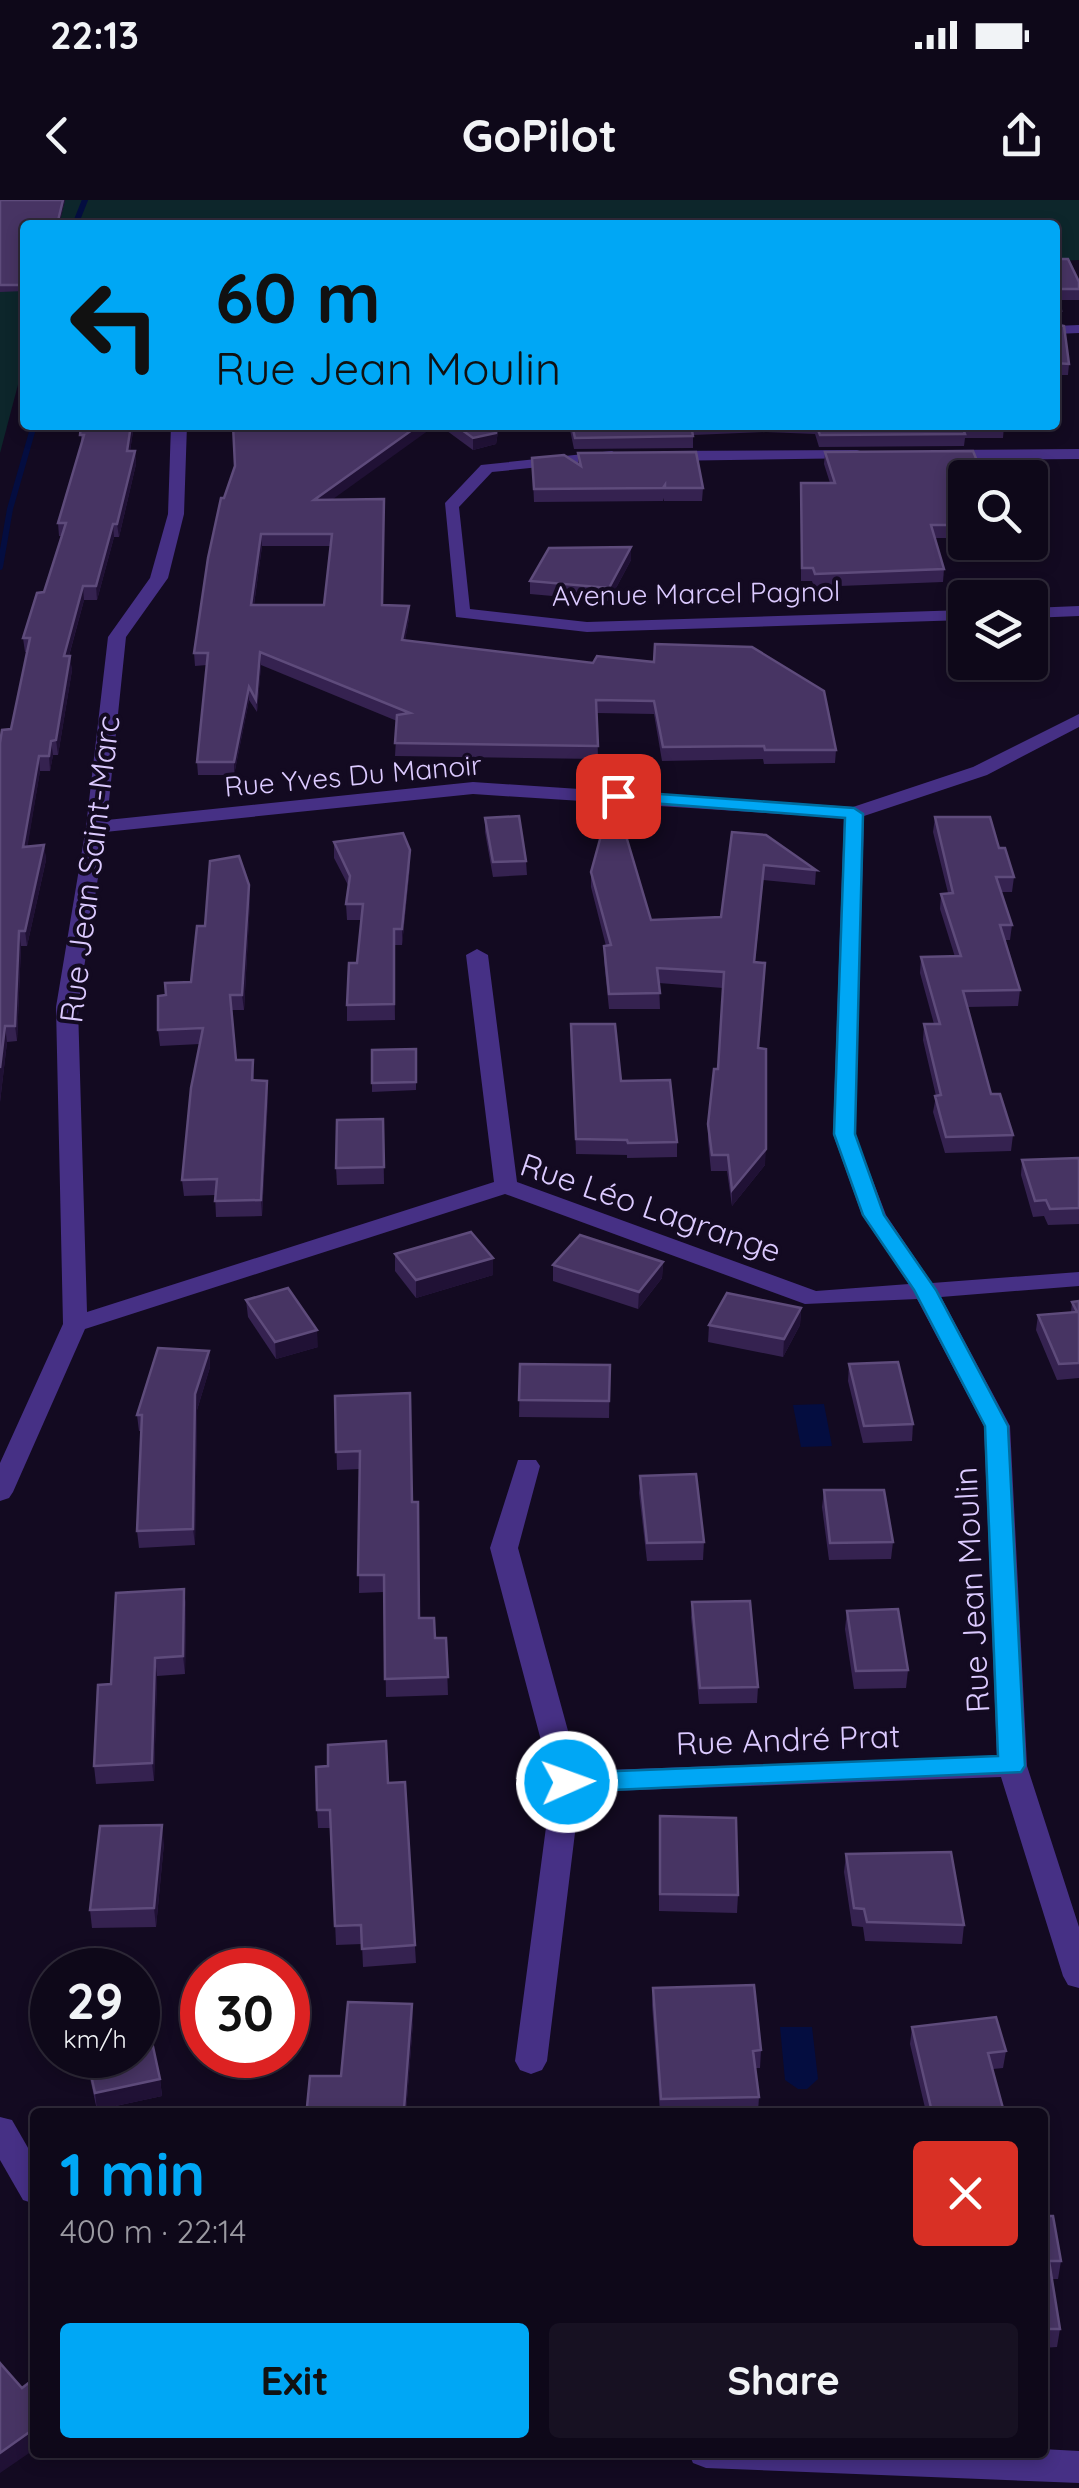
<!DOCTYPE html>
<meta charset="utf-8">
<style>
:root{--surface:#0e0819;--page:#171122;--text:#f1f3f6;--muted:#9b9aa2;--line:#2e2938;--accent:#00a7f5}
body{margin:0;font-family:Quicksand,sans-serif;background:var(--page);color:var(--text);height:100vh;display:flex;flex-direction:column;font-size:38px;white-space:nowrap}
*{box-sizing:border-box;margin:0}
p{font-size:32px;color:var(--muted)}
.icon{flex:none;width:55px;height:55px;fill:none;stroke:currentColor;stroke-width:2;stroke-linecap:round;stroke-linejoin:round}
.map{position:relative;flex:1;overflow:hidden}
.panel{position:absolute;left:30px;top:1908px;width:1018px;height:350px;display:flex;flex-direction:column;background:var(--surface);border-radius:10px;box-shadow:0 5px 15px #0003,0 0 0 2px var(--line)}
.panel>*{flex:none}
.top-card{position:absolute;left:20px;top:20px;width:1040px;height:210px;border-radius:10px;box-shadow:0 5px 15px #0003,0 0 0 2px var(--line);background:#00a7f5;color:#111;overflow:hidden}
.fabs{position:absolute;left:948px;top:260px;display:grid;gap:20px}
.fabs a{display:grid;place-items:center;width:100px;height:100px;border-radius:10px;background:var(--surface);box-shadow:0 5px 15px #0003,0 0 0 2px var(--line);font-size:50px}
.speed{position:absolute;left:30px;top:1748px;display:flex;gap:20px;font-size:50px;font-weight:700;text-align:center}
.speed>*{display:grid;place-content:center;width:130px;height:130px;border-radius:50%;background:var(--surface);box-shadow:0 5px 15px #0003,0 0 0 2px var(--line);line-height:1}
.speed small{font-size:25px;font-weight:400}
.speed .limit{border:15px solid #d22;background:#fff;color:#111}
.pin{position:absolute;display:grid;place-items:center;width:85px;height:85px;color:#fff;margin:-42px;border-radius:20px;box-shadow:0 5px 15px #0006}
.me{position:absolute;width:110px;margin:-55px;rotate:88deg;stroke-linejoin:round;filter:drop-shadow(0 0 8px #0008)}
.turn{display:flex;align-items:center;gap:35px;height:210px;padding:0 30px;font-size:45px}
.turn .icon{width:130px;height:130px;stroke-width:2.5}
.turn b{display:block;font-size:70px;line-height:85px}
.round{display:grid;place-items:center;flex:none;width:105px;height:105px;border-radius:10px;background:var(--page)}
.head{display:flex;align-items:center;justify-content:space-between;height:170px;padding:0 30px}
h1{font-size:60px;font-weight:700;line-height:75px;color:var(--accent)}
.primary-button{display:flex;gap:20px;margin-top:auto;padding:20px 30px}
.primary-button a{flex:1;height:115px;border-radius:10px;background:var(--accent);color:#111;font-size:40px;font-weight:700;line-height:115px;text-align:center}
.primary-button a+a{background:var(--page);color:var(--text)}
.status{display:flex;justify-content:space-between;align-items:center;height:70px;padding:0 50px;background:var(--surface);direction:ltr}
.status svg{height:28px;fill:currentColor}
header{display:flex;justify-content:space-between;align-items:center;height:130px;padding:0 30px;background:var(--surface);font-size:45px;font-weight:700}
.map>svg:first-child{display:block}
.green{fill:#0d262b}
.water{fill:#040d40}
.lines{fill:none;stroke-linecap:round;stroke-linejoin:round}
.stream{stroke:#040d40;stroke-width:6}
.minor{fill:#463085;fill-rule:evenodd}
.wall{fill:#352250;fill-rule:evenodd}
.shaded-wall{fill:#201135}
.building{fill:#473463;stroke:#5e4b7b;stroke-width:2.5;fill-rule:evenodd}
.route{fill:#00a7f5;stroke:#006d9f;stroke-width:2.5}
.labels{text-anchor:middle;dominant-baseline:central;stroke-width:8;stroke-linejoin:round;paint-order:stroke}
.far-street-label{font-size:28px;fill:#dccaff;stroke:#130a21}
.street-label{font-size:32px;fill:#dccaff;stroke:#130a21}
</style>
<div class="status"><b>22:13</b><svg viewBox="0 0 49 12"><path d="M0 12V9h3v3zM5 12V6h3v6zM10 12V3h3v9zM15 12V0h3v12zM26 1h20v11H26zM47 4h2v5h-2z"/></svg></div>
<header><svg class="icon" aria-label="back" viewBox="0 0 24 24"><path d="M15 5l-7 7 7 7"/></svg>GoPilot<svg class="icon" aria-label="share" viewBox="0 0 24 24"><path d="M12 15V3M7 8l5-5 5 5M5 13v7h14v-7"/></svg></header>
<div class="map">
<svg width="1079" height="2288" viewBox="0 0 1079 2288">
<rect width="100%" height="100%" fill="#130a21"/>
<!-- green -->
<polygon class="green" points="0,0 1079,0 1079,60 1055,61 1055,25 25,25 25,158 0,253"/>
<!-- water -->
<g class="water">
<polygon points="824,1204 832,1246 801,1247 793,1205"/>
<polygon points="780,1827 812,1827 818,1879 807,1889 798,1889 785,1880"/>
</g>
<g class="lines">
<!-- stream -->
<g class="stream">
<polyline points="75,25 85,0"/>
<polyline points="0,367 10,309 34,225"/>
</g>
<!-- minor -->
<g class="minor">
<polygon points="1079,125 1079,133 1055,134 1055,126"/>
<path d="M171,225H187L184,314L168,378L126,437L107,620L473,582L853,607L973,567L1079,514V527L987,575L864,616L855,934L886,1015L932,1083L1079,1072V1086L941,1097L1010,1226L1027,1566L1079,1727V1788L1068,1785L1063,1776L1001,1577L580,1592L547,1861L542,1870L531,1874L520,1870L515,1861L552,1582L490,1348L518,1260H536L540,1266L518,1348L579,1571L997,1556L984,1226L917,1099L805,1104L505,994L85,1129L13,1292L9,1298L0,1301V1263L63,1124L56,807L86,627L108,437L150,378L168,314ZM473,594L844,618L833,934L862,1015L909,1084L816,1091L517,982L488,755L477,749L466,755L494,982L87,1112L78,807L105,632Z"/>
<polygon points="1079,249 1079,259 942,260 934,255 942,250"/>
<polygon points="857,250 863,252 863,258 662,261 654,256 662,251"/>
<polygon points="612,251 620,256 618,259 492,272 459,307 470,409 587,422 965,410 965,420 587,432 456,417 445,303 481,265"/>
<polygon points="1079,406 1079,416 1030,418 1030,408"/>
<polygon points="0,1917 12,1920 35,1960 35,2004 23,2000 0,1960"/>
<polygon points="1042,2249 1079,2251 1079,2283 706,2268 693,2263 688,2252 1042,2252"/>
</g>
</g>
<!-- wall -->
<g class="wall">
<polygon points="0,0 65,0 59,25 25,25 25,91 0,92"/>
<polygon points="1055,59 1079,82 1079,100 1060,100 1061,111 1060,122 1055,123"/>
<polygon points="1055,124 1069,164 1068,175 1055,175"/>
<polygon points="81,225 134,225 130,251 135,251 136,264 119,337 114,337 97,400 84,400 69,456 72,470 58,555 53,555 50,571 40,571 27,647 44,645 46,660 27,746 21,746 17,841 7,842 0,902 0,543 11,529 27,452 25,452 23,438 44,392 61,336 59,336 58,323 81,244"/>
<polygon points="439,225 499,225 496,244 473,250"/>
<polygon points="569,225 1004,225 1004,226 1003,238 965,238 964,246 819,247 815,234 766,232 693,235 693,248 574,249"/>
<polygon points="825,252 965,278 965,338 935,338 944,369 943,382 814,387 812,381 801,381 801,283 830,283 824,264"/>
<polygon points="578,253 703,288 702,301 664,301 664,298 663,301 534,302 532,258 578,264"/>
<path d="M332,300L383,405L409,418L405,440L593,463L836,550L835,563L764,564L763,559L662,561L654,514L597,513L598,559L395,556L397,521L261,465L257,512L249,500L234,575H198L197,562L207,465L195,466L194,453L208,358ZM262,346H330L324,405H254Z"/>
<polygon points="631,347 631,360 609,401 530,394 530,381"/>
<polygon points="935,617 999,648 1014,677 1012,692 1001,692 1012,725 1010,740 1005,740 1020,790 1018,806 967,807 991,894 1013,935 1011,951 945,953 933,912 936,896 923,840 924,824 934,824 920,773 921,757 955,757 940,709 941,694 948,693 933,632"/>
<polygon points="485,618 526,661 527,675 493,677 485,632"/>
<polygon points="732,632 816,670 815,685 763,680 755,762 765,965 732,1006 727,971 711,971 708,941 708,924 718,869 723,788 659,783 660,809 609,809 604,761 604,746 606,746 591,687 591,672 651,720 721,717"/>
<polygon points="334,642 410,650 410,666 402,745 394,745 395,820 347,821 347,805 357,763 361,720 347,720 346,704 349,687 334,658"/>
<polygon points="250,700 244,810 232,810 236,860 253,860 254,880 267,881 268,897 262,1016 216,1017 215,995 184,996 182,980 200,844 160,846 158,830 166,795 191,782 205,726"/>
<polygon points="571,824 677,942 677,957 627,958 627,955 576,954"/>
<polygon points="416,849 416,890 372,892 372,883"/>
<polygon points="383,919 384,984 337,985 336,968"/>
<polygon points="1079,958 1079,1024 1048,1025 1044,1016 1033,1017 1021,975 1022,960"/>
<polygon points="395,1054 493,1075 416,1098 395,1071"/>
<polygon points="663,1062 662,1078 638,1109 553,1081 553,1065"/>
<polygon points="246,1100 318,1147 276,1159 248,1117"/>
<polygon points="1079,1101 1079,1178 1057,1180 1036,1130 1038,1115 1071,1112 1072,1102"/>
<polygon points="801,1108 800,1125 783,1157 708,1142 709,1125"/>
<polygon points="209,1151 210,1167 197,1210 195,1345 139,1348 137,1331 141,1231 139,1231 137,1215"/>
<polygon points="520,1164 610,1165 609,1218 519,1217"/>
<polygon points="849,1164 913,1224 912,1241 863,1243 848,1181"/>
<polygon points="335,1196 412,1302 419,1418 435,1438 446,1438 448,1495 386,1497 384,1392 359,1393 360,1269 337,1270"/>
<polygon points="640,1276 704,1342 703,1360 647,1361 639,1293"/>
<polygon points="824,1290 893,1342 891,1359 829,1360 822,1307"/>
<polygon points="184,1389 186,1407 185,1474 157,1476 154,1581 96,1584 94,1566 111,1484"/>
<polygon points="692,1402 758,1487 757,1503 699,1504 691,1417"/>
<polygon points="847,1411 908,1470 906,1488 854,1489 845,1429"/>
<polygon points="405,1582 416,1763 363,1767 362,1744 336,1745 331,1628 318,1628 317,1610 388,1583"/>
<polygon points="659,1634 738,1695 737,1713 659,1711"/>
<polygon points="164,1643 156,1727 92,1728 90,1710"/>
<polygon points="846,1654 964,1725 962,1744 865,1741 863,1727 852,1726 844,1672"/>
<polygon points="653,1788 761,1850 760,1868 755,1868 759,1897 758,1912 660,1912 652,1805"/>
<polygon points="412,1804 413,1822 406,1912 308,1912 307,1907 341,1876"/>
<polygon points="912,1827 1006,1851 1003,1868 993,1869 1004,1912 926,1912 910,1844"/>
<polygon points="79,1855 138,1855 160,1879 162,1896 97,1910 89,1874 83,1876"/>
<polygon points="1042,2016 1061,2061 1058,2079 1052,2079 1060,2129 1057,2147 1042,2148"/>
</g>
<!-- shaded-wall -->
<g class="shaded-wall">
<polygon points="63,0 65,0 59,25 57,25"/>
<polygon points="1061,111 1060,122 1055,123 1055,112"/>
<polygon points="131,225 134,225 128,264 127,251"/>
<polygon points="419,225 436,225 315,312 314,300"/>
<polygon points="497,225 499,225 496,244 473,250 473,238"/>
<polygon points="135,251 136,264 119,337 117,324"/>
<polygon points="113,324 114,337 97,400 96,386"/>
<polygon points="261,334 262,346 252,418 251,405"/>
<polygon points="631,347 631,360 609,401 609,388"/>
<polygon points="83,386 84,400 65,470 64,456"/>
<polygon points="409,406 409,418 403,453 402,440"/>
<polygon points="260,452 261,465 257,512 256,500"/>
<polygon points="70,456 72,470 58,555 56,540"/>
<polygon points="249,487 249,500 234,575 234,562"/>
<polygon points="51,541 53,555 50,571 49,556"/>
<polygon points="39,556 40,571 25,662 23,647"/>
<polygon points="44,645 46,660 27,746 25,731"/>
<polygon points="410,650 410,666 402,745 402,729"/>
<polygon points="249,685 250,700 244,810 242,795"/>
<polygon points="19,731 21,746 17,841 15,826"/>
<polygon points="5,826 7,842 0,902 0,868"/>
<polygon points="267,881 268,897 262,1016 261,1000"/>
<polygon points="766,949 765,965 732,1006 732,990"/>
<polygon points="493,1058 493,1075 416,1098 416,1080"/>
<polygon points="663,1062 662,1078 638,1109 639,1092"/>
<polygon points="801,1108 800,1125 783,1157 784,1139"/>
<polygon points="317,1130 318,1147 276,1159 275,1142"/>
<polygon points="209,1151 210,1167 197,1210 195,1345 193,1329 195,1194"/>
<polygon points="184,1389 186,1407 185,1474 183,1456"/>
<polygon points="155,1458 157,1476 154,1581 152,1563"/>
<polygon points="162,1625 164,1643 156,1727 154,1708"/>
<polygon points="412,1804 413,1822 406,1912 404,1912"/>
<polygon points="87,1857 89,1874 83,1876 80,1858"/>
<polygon points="160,1879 162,1896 97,1910 95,1893"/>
<polygon points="35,2228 35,2249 0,2273 0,2253"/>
</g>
<!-- building -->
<g class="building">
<polygon points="0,0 63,0 57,25 25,25 25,85 0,85"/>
<polygon points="1055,59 1068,59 1079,82 1079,89 1058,89 1061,111 1055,112"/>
<polygon points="1055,124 1064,126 1069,164 1055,163"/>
<polygon points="81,225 131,225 127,251 135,251 117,324 113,324 96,386 83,386 64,456 70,456 56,540 51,541 49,556 39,556 23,647 44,645 25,731 19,731 15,826 5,826 0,868 0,543 2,530 11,529 30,438 23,438 37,393 44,392 66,323 58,323 84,235 80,235"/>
<path d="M233,225H419L314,300L384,299L382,405L409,406L402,440L593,463L597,456L654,462L655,444L752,447L824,491L836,550H765L764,546L663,547L654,501L596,500L598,546L395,543L397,515L410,513L260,452L256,500L249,487L234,562H197L208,453H194L208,358L221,298H224L235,266ZM261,334H332L324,405H251Z"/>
<polygon points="455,225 497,225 496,233 473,238"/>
<polygon points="572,225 691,225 693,236 575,238"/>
<polygon points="816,225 1004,225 1004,226 962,226 965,234 820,235"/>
<polygon points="973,251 984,278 965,278 965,282 961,282 965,297 965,325 931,325 944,369 815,374 813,368 802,368 801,283 835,283 825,252"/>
<polygon points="696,252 703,288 665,288 665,285 663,288 534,289 532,258 564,255 581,266 578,253"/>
<polygon points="631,347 609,388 530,381 549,348"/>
<polygon points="613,592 651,720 721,717 732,632 766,635 816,670 764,665 754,762 765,763 758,848 766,849 766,949 732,990 728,955 712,955 708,924 714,869 718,869 724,772 657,768 660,793 609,794 604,746 611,745 591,672"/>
<polygon points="519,616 526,661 493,662 485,618"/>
<polygon points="935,617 990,617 999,648 1005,648 1014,677 996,677 1012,725 1000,725 1020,790 963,791 991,894 1000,894 1013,935 946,937 935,896 941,895 924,824 940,824 921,757 961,756 941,694 953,693"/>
<polygon points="403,633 410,650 402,729 394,729 394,804 347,805 349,763 357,763 363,704 346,704 350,676 334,642"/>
<polygon points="239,656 249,685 242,795 230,795 236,860 253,860 252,880 267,881 261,1000 215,1001 217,979 182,980 191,888 203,828 158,830 158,796 166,795 165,783 191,782 197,726 205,726 210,661"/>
<polygon points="571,824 615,824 621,881 670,880 677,942 628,943 627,940 576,939"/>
<polygon points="416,849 416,882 372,883 372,850"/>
<polygon points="383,919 384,967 336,968 337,920"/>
<polygon points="1079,958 1079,1008 1050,1009 1046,1000 1035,1001 1022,960"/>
<polygon points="471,1032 493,1058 416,1080 395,1054"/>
<polygon points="580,1035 663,1062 639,1092 553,1065"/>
<polygon points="288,1088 317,1130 275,1142 246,1100"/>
<polygon points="727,1093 801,1108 784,1139 709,1125"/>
<polygon points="1079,1101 1079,1163 1059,1164 1038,1115 1077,1112 1072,1102"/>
<polygon points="158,1148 209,1151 195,1194 193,1329 137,1331 142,1215 137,1215"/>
<polygon points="898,1162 913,1224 864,1226 849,1164"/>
<polygon points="520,1164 610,1165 609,1201 519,1200"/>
<polygon points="410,1193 412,1302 418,1302 419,1418 434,1418 435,1438 446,1438 448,1477 385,1479 384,1375 358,1375 360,1251 336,1252 335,1196"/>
<polygon points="696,1274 704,1342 647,1343 640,1276"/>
<polygon points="824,1290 884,1290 893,1342 830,1343"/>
<polygon points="184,1389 183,1456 155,1458 152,1563 94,1566 98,1485 111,1484 116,1393"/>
<polygon points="750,1401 758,1487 700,1488 692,1402"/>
<polygon points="898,1409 908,1470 856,1471 847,1411"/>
<polygon points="386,1541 388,1583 405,1582 415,1745 362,1749 361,1725 335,1726 330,1610 317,1610 316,1567 328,1566 328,1545"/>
<polygon points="660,1616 736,1618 738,1695 660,1694"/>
<polygon points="162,1625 154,1708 90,1710 100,1626"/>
<polygon points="951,1652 964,1725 867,1722 864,1709 854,1708 846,1654"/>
<polygon points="754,1785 761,1850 753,1851 759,1897 661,1899 653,1788"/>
<polygon points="141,1791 160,1879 95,1893 87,1857 80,1858 80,1855 138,1855 138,1792"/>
<polygon points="348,1802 412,1804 404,1909 307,1907 310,1876 341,1876"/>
<polygon points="996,1817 1006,1851 988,1853 1004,1912 932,1912 912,1827"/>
<polygon points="1042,2016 1053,2016 1061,2061 1049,2061 1060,2129 1042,2129"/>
<polygon points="0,2163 22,2188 35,2178 35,2228 0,2253"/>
</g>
<!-- route -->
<polygon class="route" points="618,591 854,608 863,614 855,934 884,1015 936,1090 1008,1226 1025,1566 1021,1572 567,1592 558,1589 554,1582 558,1576 567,1573 998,1556 985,1226 914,1090 863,1015 834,934 845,618 612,600 612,592"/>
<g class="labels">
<!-- far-street labels -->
<g class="far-street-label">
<text transform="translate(696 393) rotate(-1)">Avenue Marcel Pagnol</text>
<text transform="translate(353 575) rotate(-5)">Rue Yves Du Manoir</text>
</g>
<!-- street labels -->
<g class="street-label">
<text transform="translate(89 669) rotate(-83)">Rue Jean Saint-Marc</text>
<text transform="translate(651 1007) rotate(19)">Rue Léo Lagrange</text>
<text transform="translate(971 1390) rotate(-93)">Rue Jean Moulin</text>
<text transform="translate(788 1539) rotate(-2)">Rue André Prat</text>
</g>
</g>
</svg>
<div class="fabs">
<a><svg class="icon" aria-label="search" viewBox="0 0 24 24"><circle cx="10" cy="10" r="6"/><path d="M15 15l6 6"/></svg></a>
<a><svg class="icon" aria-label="layers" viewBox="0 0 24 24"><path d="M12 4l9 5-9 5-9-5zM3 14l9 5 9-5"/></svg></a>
</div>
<div class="speed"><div>29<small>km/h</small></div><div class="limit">30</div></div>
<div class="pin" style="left:618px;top:596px;background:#d93025"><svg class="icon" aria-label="arrive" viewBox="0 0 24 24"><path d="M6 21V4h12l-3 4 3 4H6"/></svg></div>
<svg class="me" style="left:567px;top:1582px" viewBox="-20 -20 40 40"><circle r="17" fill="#00a7f5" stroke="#fff" stroke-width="3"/><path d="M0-11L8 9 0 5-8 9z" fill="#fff"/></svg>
<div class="top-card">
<div class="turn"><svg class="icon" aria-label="left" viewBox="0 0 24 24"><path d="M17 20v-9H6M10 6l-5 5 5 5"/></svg><div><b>60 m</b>Rue Jean Moulin</div></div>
</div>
<section class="panel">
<div class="head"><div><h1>1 min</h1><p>400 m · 22:14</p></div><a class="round" style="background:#d93025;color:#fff"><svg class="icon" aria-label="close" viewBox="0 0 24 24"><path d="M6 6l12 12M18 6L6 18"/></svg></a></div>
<div class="primary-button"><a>Exit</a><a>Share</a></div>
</section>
</div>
